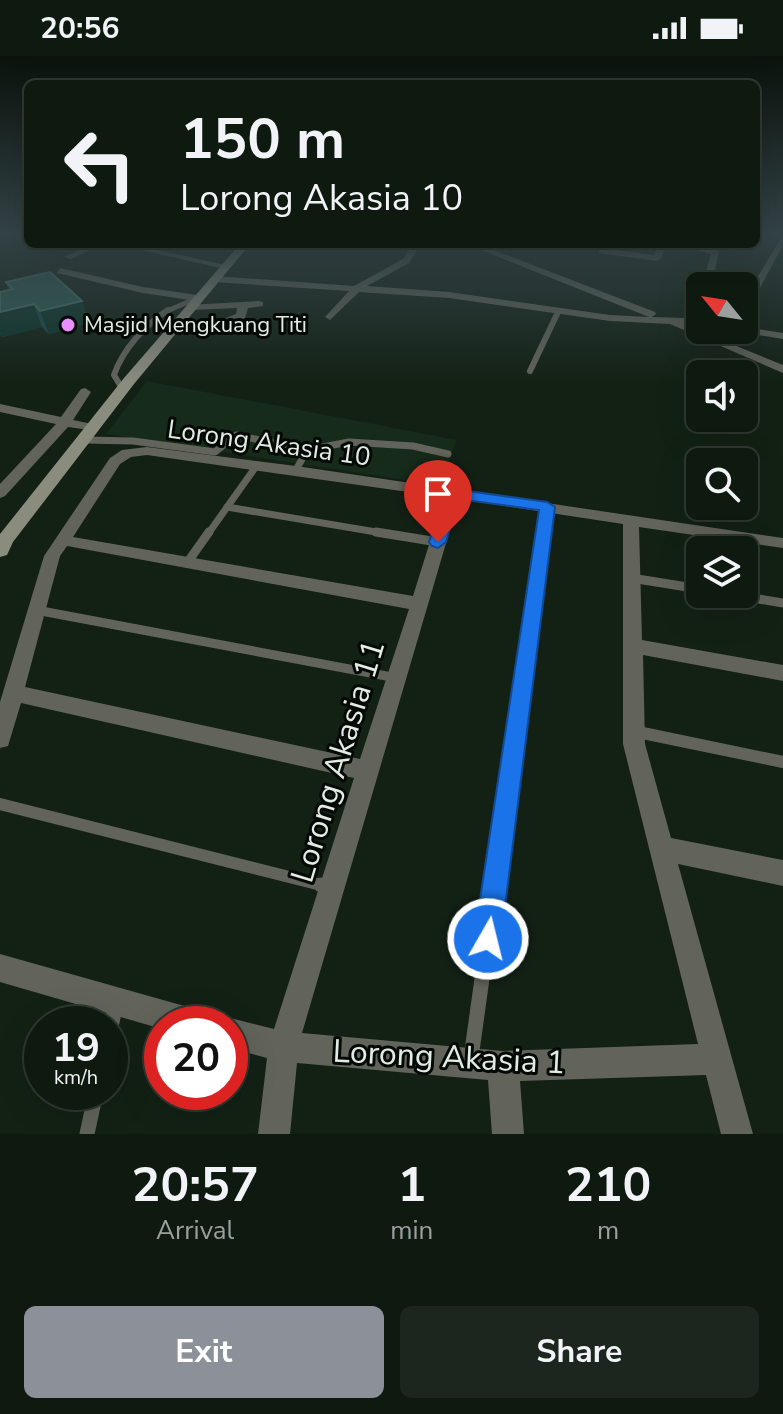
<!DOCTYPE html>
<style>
:root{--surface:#0e1910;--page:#1c261e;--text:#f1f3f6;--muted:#9ba09f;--line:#2e3830;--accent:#8c9099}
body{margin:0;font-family:"Nunito Sans",sans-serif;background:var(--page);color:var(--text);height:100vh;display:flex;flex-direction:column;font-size:30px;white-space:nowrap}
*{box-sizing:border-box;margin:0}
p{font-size:26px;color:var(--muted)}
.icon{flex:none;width:44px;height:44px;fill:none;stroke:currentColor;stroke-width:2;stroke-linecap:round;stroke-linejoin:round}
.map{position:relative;height:1078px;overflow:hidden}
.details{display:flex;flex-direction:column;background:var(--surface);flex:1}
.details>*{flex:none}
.top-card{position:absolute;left:24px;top:24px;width:736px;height:168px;border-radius:12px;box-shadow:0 8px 32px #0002,0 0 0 2px var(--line);background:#0e1910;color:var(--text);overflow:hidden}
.needle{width:52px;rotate:300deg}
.buttons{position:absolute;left:686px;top:216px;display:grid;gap:16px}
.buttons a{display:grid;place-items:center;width:72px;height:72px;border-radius:12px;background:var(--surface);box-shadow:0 8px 32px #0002,0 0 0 2px var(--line);font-size:40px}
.speed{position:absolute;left:24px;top:950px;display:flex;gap:16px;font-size:40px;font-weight:700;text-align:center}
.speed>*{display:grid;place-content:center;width:104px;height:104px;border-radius:50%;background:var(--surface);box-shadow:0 8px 32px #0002,0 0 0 2px var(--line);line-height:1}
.speed small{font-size:20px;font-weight:400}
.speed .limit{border:12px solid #d22;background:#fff;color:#111}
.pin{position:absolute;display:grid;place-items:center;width:68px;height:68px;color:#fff;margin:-82px -34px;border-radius:50% 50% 50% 0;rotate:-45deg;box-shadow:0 0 8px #0007}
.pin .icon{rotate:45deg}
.me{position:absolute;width:88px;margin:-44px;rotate:8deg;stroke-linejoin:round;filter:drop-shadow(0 0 6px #0008)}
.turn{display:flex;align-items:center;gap:28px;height:168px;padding:0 24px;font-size:36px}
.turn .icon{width:104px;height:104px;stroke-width:2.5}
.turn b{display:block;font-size:56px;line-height:68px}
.eta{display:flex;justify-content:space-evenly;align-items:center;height:136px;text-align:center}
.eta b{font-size:48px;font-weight:700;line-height:56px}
.primary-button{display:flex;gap:16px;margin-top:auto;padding:16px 24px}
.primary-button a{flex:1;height:92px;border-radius:12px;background:var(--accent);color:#fff;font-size:32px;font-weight:700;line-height:92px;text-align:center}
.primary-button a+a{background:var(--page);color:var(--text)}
.status{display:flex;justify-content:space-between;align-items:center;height:56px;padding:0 40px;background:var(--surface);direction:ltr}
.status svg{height:22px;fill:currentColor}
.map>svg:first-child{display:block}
.built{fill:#162b1a}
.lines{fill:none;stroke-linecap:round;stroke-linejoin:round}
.service-far5{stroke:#62645b;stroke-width:5}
.service-far4{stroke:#62645b;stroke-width:6}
.service-far3{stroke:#62645b;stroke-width:7}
.service-far2{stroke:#62645b;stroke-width:9}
.service-far1{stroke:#62645b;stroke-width:12}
.service{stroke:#62645b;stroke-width:15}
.minor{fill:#62645b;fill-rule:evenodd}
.secondary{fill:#8a8c7e;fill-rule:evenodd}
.wall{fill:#184e47}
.shaded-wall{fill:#0d352c}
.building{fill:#2e5f58;stroke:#4a756e;stroke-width:2}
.route{fill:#1a73e8;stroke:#114b97;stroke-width:2}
.poi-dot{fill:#e98efe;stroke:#040905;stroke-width:3}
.labels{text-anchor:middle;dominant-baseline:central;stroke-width:6;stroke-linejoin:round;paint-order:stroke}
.far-poi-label{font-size:22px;fill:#e3ece4;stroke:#040905;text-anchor:start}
.street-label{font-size:26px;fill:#e3ece4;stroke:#040905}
.near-street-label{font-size:32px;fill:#e3ece4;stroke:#040905}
</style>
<div class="status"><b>20:56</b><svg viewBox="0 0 49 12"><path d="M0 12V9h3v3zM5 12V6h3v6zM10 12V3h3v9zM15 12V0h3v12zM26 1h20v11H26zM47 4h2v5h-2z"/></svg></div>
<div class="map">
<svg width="783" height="1078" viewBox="0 0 783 1078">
<rect width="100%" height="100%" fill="#132115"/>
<!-- built -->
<polygon class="built" points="147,325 457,384 438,429 106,378"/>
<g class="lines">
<!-- service-far5 -->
<polyline class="service-far5" points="165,256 197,242"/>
<!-- service-far4 -->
<g class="service-far4">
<polyline points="530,315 558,256"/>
<path d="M123,334L114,319C123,293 145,269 168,254"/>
</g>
<!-- service-far3 -->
<g class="service-far3">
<polyline points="85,384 133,385 215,396 236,379 307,394 349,386 413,390 448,398"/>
<polyline points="296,414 307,394"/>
<polyline points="227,451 388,478"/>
<polyline points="208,478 257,409"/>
<polyline points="543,478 547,451"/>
</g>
<!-- service-far2 -->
<g class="service-far2">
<polyline points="376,476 438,486"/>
<polyline points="187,507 209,476"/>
<polyline points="631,522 700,533"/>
<polyline points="729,538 783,547"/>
<polyline points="36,554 397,622"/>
<polyline points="522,634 544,476"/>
</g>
<!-- service-far1 -->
<g class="service-far1">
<polyline points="633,675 783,706"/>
<polyline points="0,748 329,831"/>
<polyline points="495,831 522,632"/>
</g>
<!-- service -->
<g class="service">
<polyline points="321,829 330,831"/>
<polyline points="110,975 116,948"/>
<polyline points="471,1002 495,829"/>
<polyline points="87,1078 96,1036"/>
</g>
<!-- minor -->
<g class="minor">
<polygon points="783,179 783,189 749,252 744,255 744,243"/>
<polygon points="92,188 103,188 71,203 64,201"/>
<polygon points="115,188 131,188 230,210 225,213"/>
<polygon points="413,188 421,188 409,207 367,230 449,236 610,259 649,261 466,188 478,188 655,256 656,258 652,261 686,262 696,244 700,243 700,256 696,263 700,263 700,269 685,269 783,309 783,317 670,268 610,265 449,242 359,236 330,264 325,261 349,235 214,226 209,223 214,220 354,230 403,203"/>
<polygon points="601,188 609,188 607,193 654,199 659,188 667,188 661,202 657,205 599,197"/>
<polygon points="673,188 688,188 719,195 712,230 702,230 711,198"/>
<polygon points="60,212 143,231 197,239 202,242 197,245 143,237 57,217"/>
<polygon points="259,245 263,246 263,250 248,252 245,262 210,275 173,276 168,273 173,270 209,269 236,258 237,252 191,254 186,251 187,249"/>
<polygon points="744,271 783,277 783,283 740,276 739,274 744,274"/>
<polygon points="85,332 91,336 73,364 97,369 97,375 68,371 5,440 0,442 0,428 56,368 0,356 0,348 61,361 81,333"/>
<path d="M147,391L296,410L783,482V492L639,471L642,584L783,609V625L643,599L645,688L671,782L783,804V830L678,808L753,1078H721L706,1019L520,1025L524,1078H492L488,1024L297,1007L290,1078H258L267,1002L230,992V968H219L230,962L274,973L354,722L21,647L8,690L0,692V646L44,500L110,402L122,394ZM147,399L444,441L413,540L73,481L120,408L131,401ZM459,443L623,468V688L698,988L503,995L302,977ZM67,490L409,553L360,703L25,631L60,500Z"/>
<polygon points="0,898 195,953 205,958 210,968 162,968 162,973 0,926"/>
</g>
<!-- secondary -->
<polygon class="secondary" points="240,188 250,188 134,328 13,486 7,499 0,501 0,478 124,322"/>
</g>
<!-- wall -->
<polygon class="wall" points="6,226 82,245 89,267 49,278 42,271 2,281 0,278 0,256 9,234"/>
<!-- shaded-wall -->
<g class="shaded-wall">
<polygon points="82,245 89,267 49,278 40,255"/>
<polygon points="34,248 42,271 2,281 0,276 0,256"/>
</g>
<!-- building -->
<polygon class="building" points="50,216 82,245 40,255 34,248 0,256 0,236 13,233 6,226"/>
<!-- sky -->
<linearGradient id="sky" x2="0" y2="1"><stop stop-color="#0a120c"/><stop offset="0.54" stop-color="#334346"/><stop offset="1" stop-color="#334346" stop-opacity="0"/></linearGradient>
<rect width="783" height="328" fill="url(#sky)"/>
<!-- route -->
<polygon class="route" points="453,433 547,446 555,451 501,883 497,893 488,897 478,893 474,883 539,454 459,443 446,486 438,492 432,490 429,486 445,438"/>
<!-- markers -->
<circle class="poi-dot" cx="68" cy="269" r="8"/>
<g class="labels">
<!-- far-poi labels -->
<g class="far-poi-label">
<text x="84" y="269">Masjid Mengkuang Titi</text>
</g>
<!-- street labels -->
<g class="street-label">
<text transform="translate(269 387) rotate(8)">Lorong Akasia 10</text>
</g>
<!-- near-street labels -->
<g class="near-street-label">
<text transform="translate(338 705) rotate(-73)">Lorong Akasia 11</text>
<text transform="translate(449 1001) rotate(3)">Lorong Akasia 1</text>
</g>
</g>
</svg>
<div class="buttons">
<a><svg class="needle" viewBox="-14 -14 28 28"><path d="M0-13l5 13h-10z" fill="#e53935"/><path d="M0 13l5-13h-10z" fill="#9ba09f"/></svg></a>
<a><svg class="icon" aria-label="sound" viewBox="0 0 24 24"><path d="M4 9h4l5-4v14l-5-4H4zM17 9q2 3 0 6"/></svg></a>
<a><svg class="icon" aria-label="search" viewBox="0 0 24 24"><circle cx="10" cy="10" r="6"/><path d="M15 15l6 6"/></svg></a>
<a><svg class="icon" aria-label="layers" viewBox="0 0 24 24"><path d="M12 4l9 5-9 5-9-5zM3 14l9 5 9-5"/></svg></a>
</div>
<div class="speed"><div>19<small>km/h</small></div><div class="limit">20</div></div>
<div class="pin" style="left:438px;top:486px;background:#d93025"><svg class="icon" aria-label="arrive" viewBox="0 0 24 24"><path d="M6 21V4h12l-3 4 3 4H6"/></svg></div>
<svg class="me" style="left:488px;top:883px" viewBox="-20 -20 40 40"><circle r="17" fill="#1a73e8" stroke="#fff" stroke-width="3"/><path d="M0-11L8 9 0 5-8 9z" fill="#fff"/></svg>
<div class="top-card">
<div class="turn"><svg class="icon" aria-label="left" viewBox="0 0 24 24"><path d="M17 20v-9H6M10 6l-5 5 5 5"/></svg><div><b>150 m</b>Lorong Akasia 10</div></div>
</div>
</div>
<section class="details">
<div class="eta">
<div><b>20:57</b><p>Arrival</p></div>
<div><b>1</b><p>min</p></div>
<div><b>210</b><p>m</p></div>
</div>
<div class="primary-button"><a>Exit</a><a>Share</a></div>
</section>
